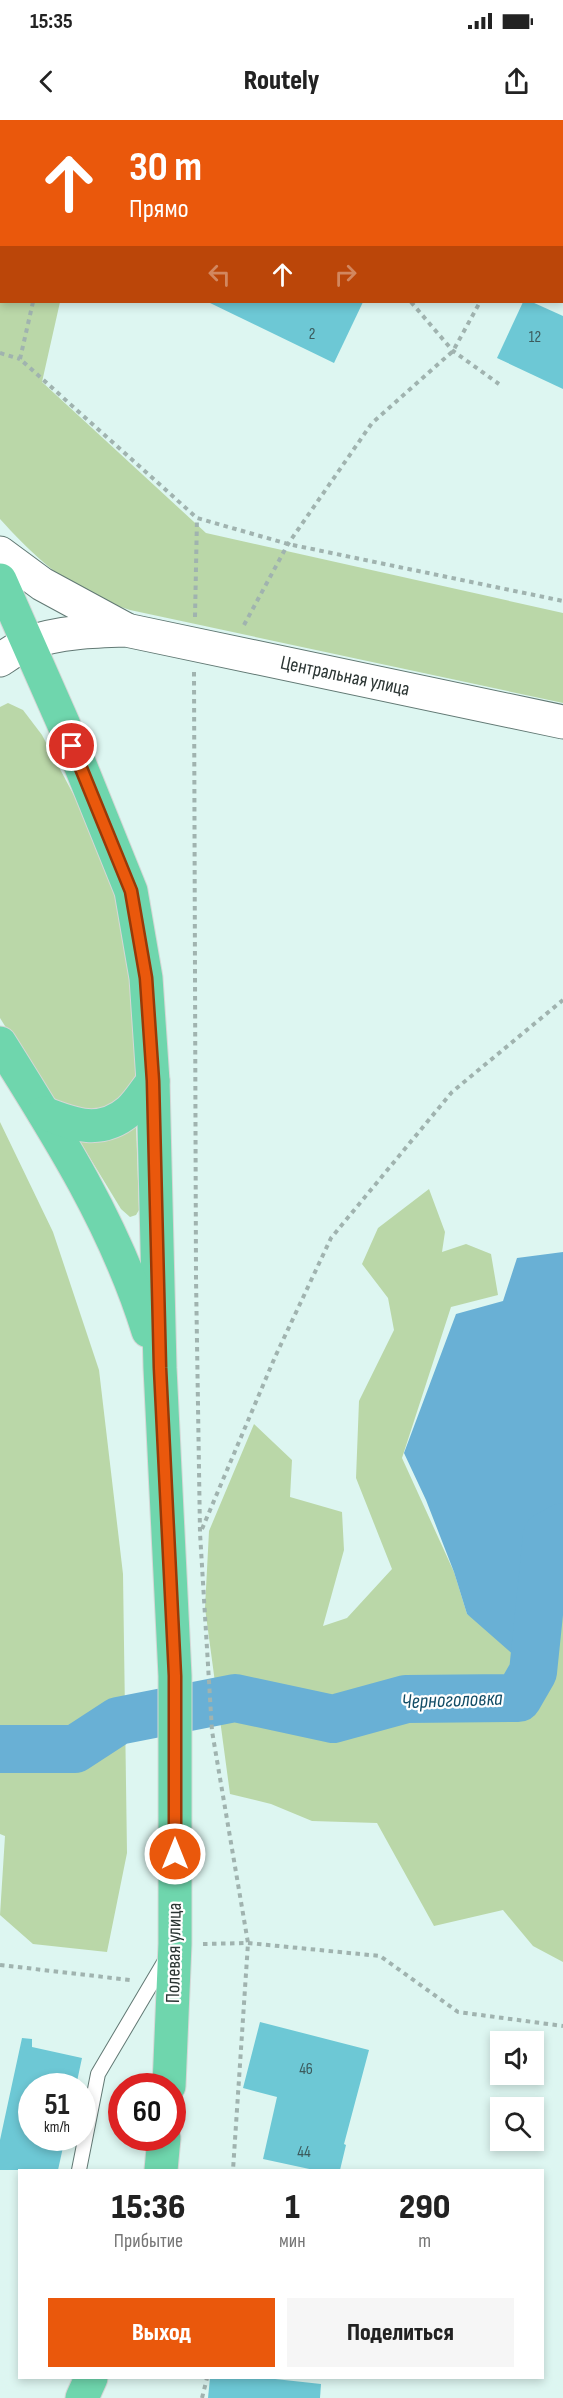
<!DOCTYPE html>
<html lang="ru">
<meta charset="utf-8">
<style>
:root{--surface:#fff;--page:#f6f6f6;--text:#222;--muted:#767676;--accent:#ea580c}
body{margin:0;font-family:"Sofia Sans Condensed",sans-serif;background:var(--page);color:var(--text);height:100vh;display:flex;flex-direction:column;font-size:22px;white-space:nowrap}
*{box-sizing:border-box;margin:0}
p{font-size:20px;color:var(--muted)}
.icon{flex:none;width:33px;height:33px;fill:none;stroke:currentColor;stroke-width:2;stroke-linecap:round;stroke-linejoin:round}
.map{position:relative;flex:1;overflow:hidden}
.drawer{position:absolute;left:18px;top:2049px;width:526px;height:210px;display:flex;flex-direction:column;background:var(--surface);border-radius:0px;box-shadow:0 3px 9px #0003}
.drawer>*{flex:none}
.banner{position:absolute;left:0px;top:0px;width:564px;height:183px;box-shadow:0 3px 9px #0003;background:#ea580c;color:#fff;overflow:hidden}
.fabs{position:absolute;left:490px;top:1911px;display:grid;gap:12px}
.fabs a{display:grid;place-items:center;width:54px;height:54px;border-radius:0px;background:var(--surface);box-shadow:0 3px 9px #0003;font-size:30px}
.speed{position:absolute;left:18px;top:1953px;display:flex;gap:12px;font-size:30px;font-weight:700;text-align:center}
.speed>*{display:grid;place-content:center;width:78px;height:78px;border-radius:50%;background:var(--surface);box-shadow:0 3px 9px #0003;line-height:1}
.speed small{font-size:15px;font-weight:400}
.speed .limit{border:9px solid #d22;background:#fff;color:#111}
.pin{position:absolute;display:grid;place-items:center;width:51px;height:51px;color:#fff;margin:-26px;border:3px solid #fff;border-radius:50%;box-shadow:0 2px 6px #0007}
.me{position:absolute;width:66px;margin:-33px;rotate:0deg;stroke-linejoin:round;filter:drop-shadow(0 0 4px #0008)}
.turn{display:flex;align-items:center;gap:21px;height:126px;padding:0 30px;font-size:27px}
.turn .icon{width:78px;height:78px;stroke-width:2.5}
.turn b{display:block;font-size:42px;line-height:51px}
.lanes{display:flex;align-items:center;height:57px;padding:0 30px;background:#0003;justify-content:center;gap:30px;direction:ltr}
.lanes .off{opacity:.35}
.eta{display:flex;justify-content:space-evenly;align-items:center;height:102px;text-align:center}
.eta b{font-size:36px;font-weight:800;line-height:42px}
.action{display:flex;gap:12px;margin-top:auto;padding:12px 30px}
.action a{flex:1;height:69px;border-radius:0px;background:var(--accent);color:#fff;font-size:24px;font-weight:800;line-height:69px;text-align:center}
.action a+a{background:var(--page);color:var(--text)}
.status{display:flex;justify-content:space-between;align-items:center;height:42px;padding:0 30px;background:var(--surface);direction:ltr}
.status svg{height:16px;fill:currentColor}
header{display:flex;justify-content:space-between;align-items:center;height:78px;padding:0 30px;background:var(--surface);font-size:27px;font-weight:800}
.map>svg:first-child{display:block}
.green{fill:#bad7a8}
.water{fill:#69b0d5}
.lines{fill:none;stroke-linecap:round;stroke-linejoin:round}
.river{stroke:#69b0d5;stroke-width:48}
.building{fill:#6dc8d5}
.service-casing{stroke:#627974;stroke-width:16}
.tertiary-casing{stroke:#627974;stroke-width:35}
.primary-casing{stroke:#d5d7d6;stroke-width:35}
.path{stroke:#a0b3af;stroke-width:4;stroke-dasharray:4.5 4.5;stroke-linecap:butt}
.service{stroke:#fff;stroke-width:14}
.tertiary{stroke:#fff;stroke-width:33}
.primary{stroke:#6fd6ad;stroke-width:33}
.route-casing{stroke:#983908;stroke-width:15}
.route{stroke:#ea580c;stroke-width:10}
.labels{text-anchor:middle;dominant-baseline:central;stroke-width:4.5;stroke-linejoin:round;paint-order:stroke}
.number-label{font-size:16px;fill:#3c5a5c}
.street-label{font-size:20px;fill:#2b3533;stroke:#fff}
.water-label{font-size:21px;font-style:italic;fill:#144e67;stroke:#fff}
</style>
<div class="status"><b>15:35</b><svg viewBox="0 0 49 12"><path d="M0 12V9h3v3zM5 12V6h3v6zM10 12V3h3v9zM15 12V0h3v12zM26 1h20v11H26zM47 4h2v5h-2z"/></svg></div>
<header><svg class="icon" aria-label="back" viewBox="0 0 24 24"><path d="M15 5l-7 7 7 7"/></svg>Routely<svg class="icon" aria-label="share" viewBox="0 0 24 24"><path d="M12 15V3M7 8l5-5 5 5M5 13v7h14v-7"/></svg></header>
<div class="map">
<svg width="563" height="2278" viewBox="0 0 563 2278">
<rect width="100%" height="100%" fill="#ddf6f1"/>
<!-- green -->
<g class="green">
<path d="M2,0H102L2,2V182H60L42,262L206,413L563,493V583L130,490C118,486 106,482 95,477C58,459 27,429 0,399V7Z"/>
<polygon points="8,583 23,590 42,615 79,685 113,768 127,832 135,894 135,964 122,979 103,989 76,992 58,985 43,967 0,898 0,587"/>
<polygon points="0,1002 53,1112 99,1250 123,1454 127,1733 107,1832 33,1824 0,1795 5,1716 0,1714"/>
<polygon points="136,1005 139,1090 136,1095 130,1097 121,1089 79,1020"/>
<polygon points="429,1069 445,1112 442,1132 466,1124 491,1134 498,1175 451,1187 402,1338 454,1452 467,1494 557,1550 555,1505 563,1477 563,1842 533,1826 503,1790 434,1806 377,1703 312,1701 271,1684 230,1674 205,1488 209,1411 254,1304 292,1340 290,1377 342,1392 344,1430 323,1506 347,1498 392,1449 356,1358 359,1281 394,1210 388,1178 362,1144 378,1108"/>
</g>
<!-- water -->
<polygon class="water" points="563,1132 563,1477 555,1505 557,1551 533,1552 467,1494 454,1452 426,1380 404,1333 456,1194 503,1181 517,1138"/>
<g class="lines">
<!-- river -->
<polyline class="river" points="0,1629 75,1629 118,1601 235,1578 333,1599 406,1579 518,1578 533,1552 547,1416 563,1407"/>
</g>
<!-- building -->
<g class="building">
<polygon points="208,182 363,182 334,243"/>
<polygon points="523,182 532,182 563,196 563,269 497,238"/>
<polygon points="260,1902 369,1930 344,2024 346,2025 340,2050 314,2050 263,2039 277,1977 243,1968"/>
<polygon points="22,1918 32,1919 32,1927 82,1938 76,1966 32,1966 32,2018 65,2018 58,2050 0,2050 0,2020"/>
<polygon points="210,2258 266,2258 321,2264 320,2278 208,2278"/>
</g>
<g class="lines">
<defs>
<polyline id="service" points="79,2050 98,1954 166,1839"/>
<g id="tertiary">
<polyline points="0,433 42,464 125,509"/>
<path d="M0,540C9,534 19,527 28,523C60,512 93,511 126,510L563,602"/>
</g>
<g id="primary">
<polyline points="0,460 64,605 131,771 146,858 153,961 160,1248 175,1556 175,1824 169,1966"/>
<path d="M0,923C58,1015 116,1107 148,1211"/>
<path d="M44,993C74,1005 101,1015 129,991C138,983 145,971 153,961"/>
<polyline points="161,2050 164,2018"/>
<polyline points="82,2278 91,2258"/>
</g>
</defs>
<!-- service casing -->
<use href="#service" class="service-casing"/>
<!-- tertiary casing -->
<use href="#tertiary" class="tertiary-casing"/>
<!-- primary casing -->
<use href="#primary" class="primary-casing"/>
<!-- path -->
<g class="path">
<polyline points="120,0 121,2"/>
<polyline points="268,0 269,2"/>
<polyline points="73,2 73,0"/>
<polyline points="562,31 563,30"/>
<polyline points="0,150 2,148"/>
<polyline points="33,182 20,239 197,398 288,424 563,481"/>
<polyline points="411,182 453,231 499,264"/>
<polyline points="0,233 20,239"/>
<polyline points="195,497 197,398"/>
<polyline points="244,505 288,424 372,303 453,231 480,182"/>
<polyline points="194,552 196,1158 200,1413 212,1611 248,1823 233,2050"/>
<polyline points="202,1409 275,1237 331,1118 452,972 563,880"/>
<polyline points="203,1824 248,1823 380,1836 458,1892 563,1906"/>
<polyline points="0,1845 130,1860"/>
<polyline points="202,2278 207,2258"/>
</g>
<!-- service -->
<use href="#service" class="service"/>
<!-- tertiary -->
<use href="#tertiary" class="tertiary"/>
<!-- primary -->
<use href="#primary" class="primary"/>
</g>
<g class="lines">
<defs>
<polyline id="route" points="72,626 131,771 146,858 153,961 160,1248 175,1556 175,1734"/>
</defs>
<!-- route casing -->
<use href="#route" class="route-casing"/>
<!-- route -->
<use href="#route" class="route"/>
</g>
<g class="labels">
<!-- number labels -->
<g class="number-label">
<text x="312" y="214">2</text>
<text x="535" y="217">12</text>
<text x="306" y="1949">46</text>
<text x="304" y="2032">44</text>
</g>
<!-- street labels -->
<g class="street-label">
<text transform="translate(345 556) rotate(12)">Центральная улица</text>
<text transform="translate(174 1833) rotate(-89)">Полевая улица</text>
</g>
<!-- water labels -->
<g class="water-label">
<text transform="translate(452 1580) rotate(-2)">Черноголовка</text>
</g>
</g>
</svg>
<div class="fabs">
<a><svg class="icon" aria-label="sound" viewBox="0 0 24 24"><path d="M4 9h4l5-4v14l-5-4H4zM17 9q2 3 0 6"/></svg></a>
<a><svg class="icon" aria-label="search" viewBox="0 0 24 24"><circle cx="10" cy="10" r="6"/><path d="M15 15l6 6"/></svg></a>
</div>
<div class="speed"><div>51<small>km/h</small></div><div class="limit">60</div></div>
<div class="pin" style="left:72px;top:626px;background:#d93025"><svg class="icon" aria-label="arrive" viewBox="0 0 24 24"><path d="M6 21V4h12l-3 4 3 4H6"/></svg></div>
<svg class="me" style="left:175px;top:1734px" viewBox="-20 -20 40 40"><circle r="17" fill="#ea580c" stroke="#fff" stroke-width="3"/><path d="M0-11L8 9 0 5-8 9z" fill="#fff"/></svg>
<div class="banner">
<div class="turn"><svg class="icon" aria-label="ahead" viewBox="0 0 24 24"><path d="M12 20V5M6 11l6-6 6 6"/></svg><div><b>30 m</b>Прямо</div></div>
<div class="lanes"><svg class="icon off" aria-label="left" viewBox="0 0 24 24"><path d="M17 20v-9H6M10 6l-5 5 5 5"/></svg><svg class="icon" aria-label="ahead" viewBox="0 0 24 24"><path d="M12 20V5M6 11l6-6 6 6"/></svg><svg class="icon off" aria-label="right" viewBox="0 0 24 24"><path d="M7 20v-9h11M14 6l5 5-5 5"/></svg></div>
</div>
<section class="drawer">
<div class="eta">
<div><b>15:36</b><p>Прибытие</p></div>
<div><b>1</b><p>мин</p></div>
<div><b>290</b><p>m</p></div>
</div>
<div class="action"><a>Выход</a><a>Поделиться</a></div>
</section>
</div>
